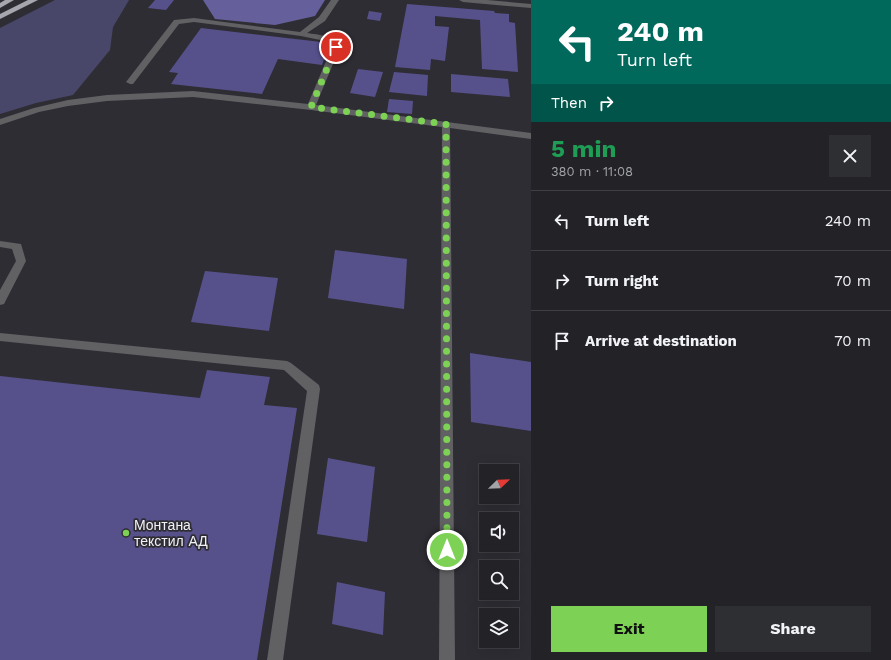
<!DOCTYPE html>
<meta charset="utf-8">
<style>
:root{--surface:#222227;--page:#2e2f33;--text:#f1f3f6;--muted:#a2a4a7;--line:#3f3f44;--accent:#7dd154}
body{margin:0;font-family:"Work Sans",sans-serif;background:var(--page);color:var(--text);height:100vh;display:flex;flex-direction:column;font-size:15px;white-space:nowrap}
*{box-sizing:border-box;margin:0}
p{font-size:13px;color:var(--muted)}
.icon{flex:none;width:22px;height:22px;fill:none;stroke:currentColor;stroke-width:2;stroke-linecap:round;stroke-linejoin:round}
.map{position:relative;flex:1;overflow:hidden}
.side{display:flex;flex-direction:column;background:var(--surface);width:360px}
.side>*{flex:none}
.top-card{background:#00695c;color:#fff;overflow:hidden}
.needle{width:26px;rotate:67deg}
.buttons{position:absolute;left:479px;top:464px;display:grid;gap:8px}
.buttons a{display:grid;place-items:center;width:40px;height:40px;border-radius:0px;background:var(--surface);box-shadow:0 4px 16px #0002,0 0 0 1px var(--line);font-size:20px}
.pin{position:absolute;display:grid;place-items:center;width:34px;height:34px;color:#fff;margin:-17px;border:2px solid #fff;border-radius:50%;box-shadow:0 1px 4px #0007}
.me{position:absolute;width:44px;margin:-22px;rotate:0deg;stroke-linejoin:round;filter:drop-shadow(0 0 3px #0008)}
.turn{display:flex;align-items:center;gap:14px;height:84px;padding:0 20px;font-size:18px}
.turn .icon{width:52px;height:52px;stroke-width:2.5}
.turn b{display:block;font-size:28px;line-height:34px}
.then{display:flex;align-items:center;height:38px;padding:0 20px;background:#0003;gap:8px;font-size:15px}
.round{display:grid;place-items:center;flex:none;width:42px;height:42px;border-radius:0px;background:var(--page)}
.overview{display:flex;align-items:center;justify-content:space-between;height:68px;padding:0 20px}
h1{font-size:24px;font-weight:700;line-height:30px;color:#1e9e55}
.primary-button{display:flex;gap:8px;margin-top:auto;padding:8px 20px}
.primary-button a{flex:1;height:46px;border-radius:0px;background:var(--accent);color:#111;font-size:16px;font-weight:700;line-height:46px;text-align:center}
.primary-button a+a{background:var(--page);color:var(--text)}
ul{padding:0;list-style:none}
li{display:flex;align-items:center;gap:12px;height:60px;padding:0 20px;border-top:1px solid var(--line)}
li div{flex:1}
li b{display:block;font-size:15px}
li em{font-style:normal}
main{display:flex;flex:1;min-height:0}
.map>svg:first-child{display:block}
.green{fill:#494769}
.forest{fill:#65609b}
.building{fill:#57518b}
.lines{fill:none;stroke-linecap:round;stroke-linejoin:round}
.minor{fill:#616164;fill-rule:evenodd}
.highway{fill:#a6a6af;fill-rule:evenodd}
.route{stroke:#7dd154;stroke-width:7;stroke-dasharray:0 12.6}
.poi-dot{fill:#7dd154;stroke:#2e2d34;stroke-width:1.5}
.labels{text-anchor:middle;dominant-baseline:central;stroke-width:3.5;stroke-linejoin:round;paint-order:stroke}
.near-poi-label{font-size:14px;fill:#f1f1f6;stroke:#2e2d34;text-anchor:start}
</style>
<main>
<div class="map">
<svg width="531" height="660" viewBox="0 0 531 660">
<rect width="100%" height="100%" fill="#2e2d34"/>
<!-- green -->
<polygon class="green" points="55,0 129,0 113,27 110,50 73,95 36,103 0,114 0,28"/>
<!-- forest -->
<polygon class="forest" points="203,0 325,0 315,16 275,25 215,19"/>
<!-- building -->
<g class="building">
<polygon points="155,0 174,0 166,10 148,8"/>
<polygon points="407,4 494,11 495,13 509,14 509,22 515,23 518,72 482,69 480,20 435,16 435,26 449,27 445,61 431,59 430,70 395,67"/>
<polygon points="369,11 382,13 380,21 367,19"/>
<polygon points="201,28 330,43 322,65 278,59 262,94 171,84 178,73 169,72"/>
<polygon points="358,69 383,72 375,97 350,93"/>
<polygon points="394,72 428,75 427,96 389,92"/>
<polygon points="451,74 508,79 510,97 451,92"/>
<polygon points="389,99 413,101 412,114 387,112"/>
<polygon points="335,250 407,259 404,309 328,298"/>
<polygon points="205,271 278,278 269,331 191,322"/>
<polygon points="470,353 531,362 531,431 471,422"/>
<polygon points="207,370 270,377 264,405 297,408 257,660 0,660 0,376 200,398"/>
<polygon points="328,458 375,467 367,542 317,534"/>
<polygon points="337,582 385,592 383,635 332,624"/>
</g>
<g class="lines">
<!-- minor -->
<g class="minor">
<path d="M331,0H339L325,21L307,33C318,35 336,35 340,47L316,105L531,133V139L450,128L455,660H439L442,127L311,110L193,97L107,101L68,106L39,112L0,125V119L34,108L68,100L107,95L193,91L308,104L332,47L325,41L301,36L194,22L179,24L133,84H130L126,82L174,20L194,18L300,32L319,17Z"/>
<polygon points="459,0 487,0 531,4 531,8 463,2"/>
<polygon points="0,241 21,244 26,261 4,304 0,305 0,290 16,261 12,249 0,247"/>
<polygon points="0,333 287,361 291,363 319,385 320,389 283,660 267,660 307,391 284,370 0,341"/>
</g>
<!-- highway -->
<g class="highway">
<polygon points="5,0 14,0 0,8 0,3"/>
<polygon points="28,0 38,0 0,19 0,14"/>
</g>
</g>
<g class="lines">
<!-- route -->
<polyline class="route" points="336,47 311,107 446,124 447,550"/>
</g>
<!-- markers -->
<circle class="poi-dot" cx="126" cy="533" r="4"/>
<g class="labels">
<!-- near-poi labels -->
<g class="near-poi-label">
<text x="134" y="525">Монтана<tspan x="134" dy="16">текстил АД</tspan></text>
</g>
</g>
</svg>
<div class="buttons">
<a><svg class="needle" viewBox="-14 -14 28 28"><path d="M0-13l5 13h-10z" fill="#e53935"/><path d="M0 13l5-13h-10z" fill="#a2a4a7"/></svg></a>
<a><svg class="icon" aria-label="sound" viewBox="0 0 24 24"><path d="M4 9h4l5-4v14l-5-4H4zM17 9q2 3 0 6"/></svg></a>
<a><svg class="icon" aria-label="search" viewBox="0 0 24 24"><circle cx="10" cy="10" r="6"/><path d="M15 15l6 6"/></svg></a>
<a><svg class="icon" aria-label="layers" viewBox="0 0 24 24"><path d="M12 4l9 5-9 5-9-5zM3 14l9 5 9-5"/></svg></a>
</div>
<div class="pin" style="left:336px;top:47px;background:#d93025"><svg class="icon" aria-label="arrive" viewBox="0 0 24 24"><path d="M6 21V4h12l-3 4 3 4H6"/></svg></div>
<svg class="me" style="left:447px;top:550px" viewBox="-20 -20 40 40"><circle r="17" fill="#7dd154" stroke="#fff" stroke-width="3"/><path d="M0-11L8 9 0 5-8 9z" fill="#fff"/></svg>
</div>
<section class="side">
<div class="top-card">
<div class="turn"><svg class="icon" aria-label="left" viewBox="0 0 24 24"><path d="M17 20v-9H6M10 6l-5 5 5 5"/></svg><div><b>240 m</b>Turn left</div></div>
<div class="then">Then<svg class="icon" aria-label="right" viewBox="0 0 24 24"><path d="M7 20v-9h11M14 6l5 5-5 5"/></svg></div>
</div>
<div class="overview"><div><h1>5 min</h1><p>380 m · 11:08</p></div><a class="round"><svg class="icon" aria-label="close" viewBox="0 0 24 24"><path d="M6 6l12 12M18 6L6 18"/></svg></a></div>
<ul>
<li><svg class="icon" aria-label="left" viewBox="0 0 24 24"><path d="M17 20v-9H6M10 6l-5 5 5 5"/></svg><div><b>Turn left</b></div><em>240 m</em></li>
<li><svg class="icon" aria-label="right" viewBox="0 0 24 24"><path d="M7 20v-9h11M14 6l5 5-5 5"/></svg><div><b>Turn right</b></div><em>70 m</em></li>
<li><svg class="icon" aria-label="arrive" viewBox="0 0 24 24"><path d="M6 21V4h12l-3 4 3 4H6"/></svg><div><b>Arrive at destination</b></div><em>70 m</em></li>
</ul>
<div class="primary-button"><a>Exit</a><a>Share</a></div>
</section>
</main>
